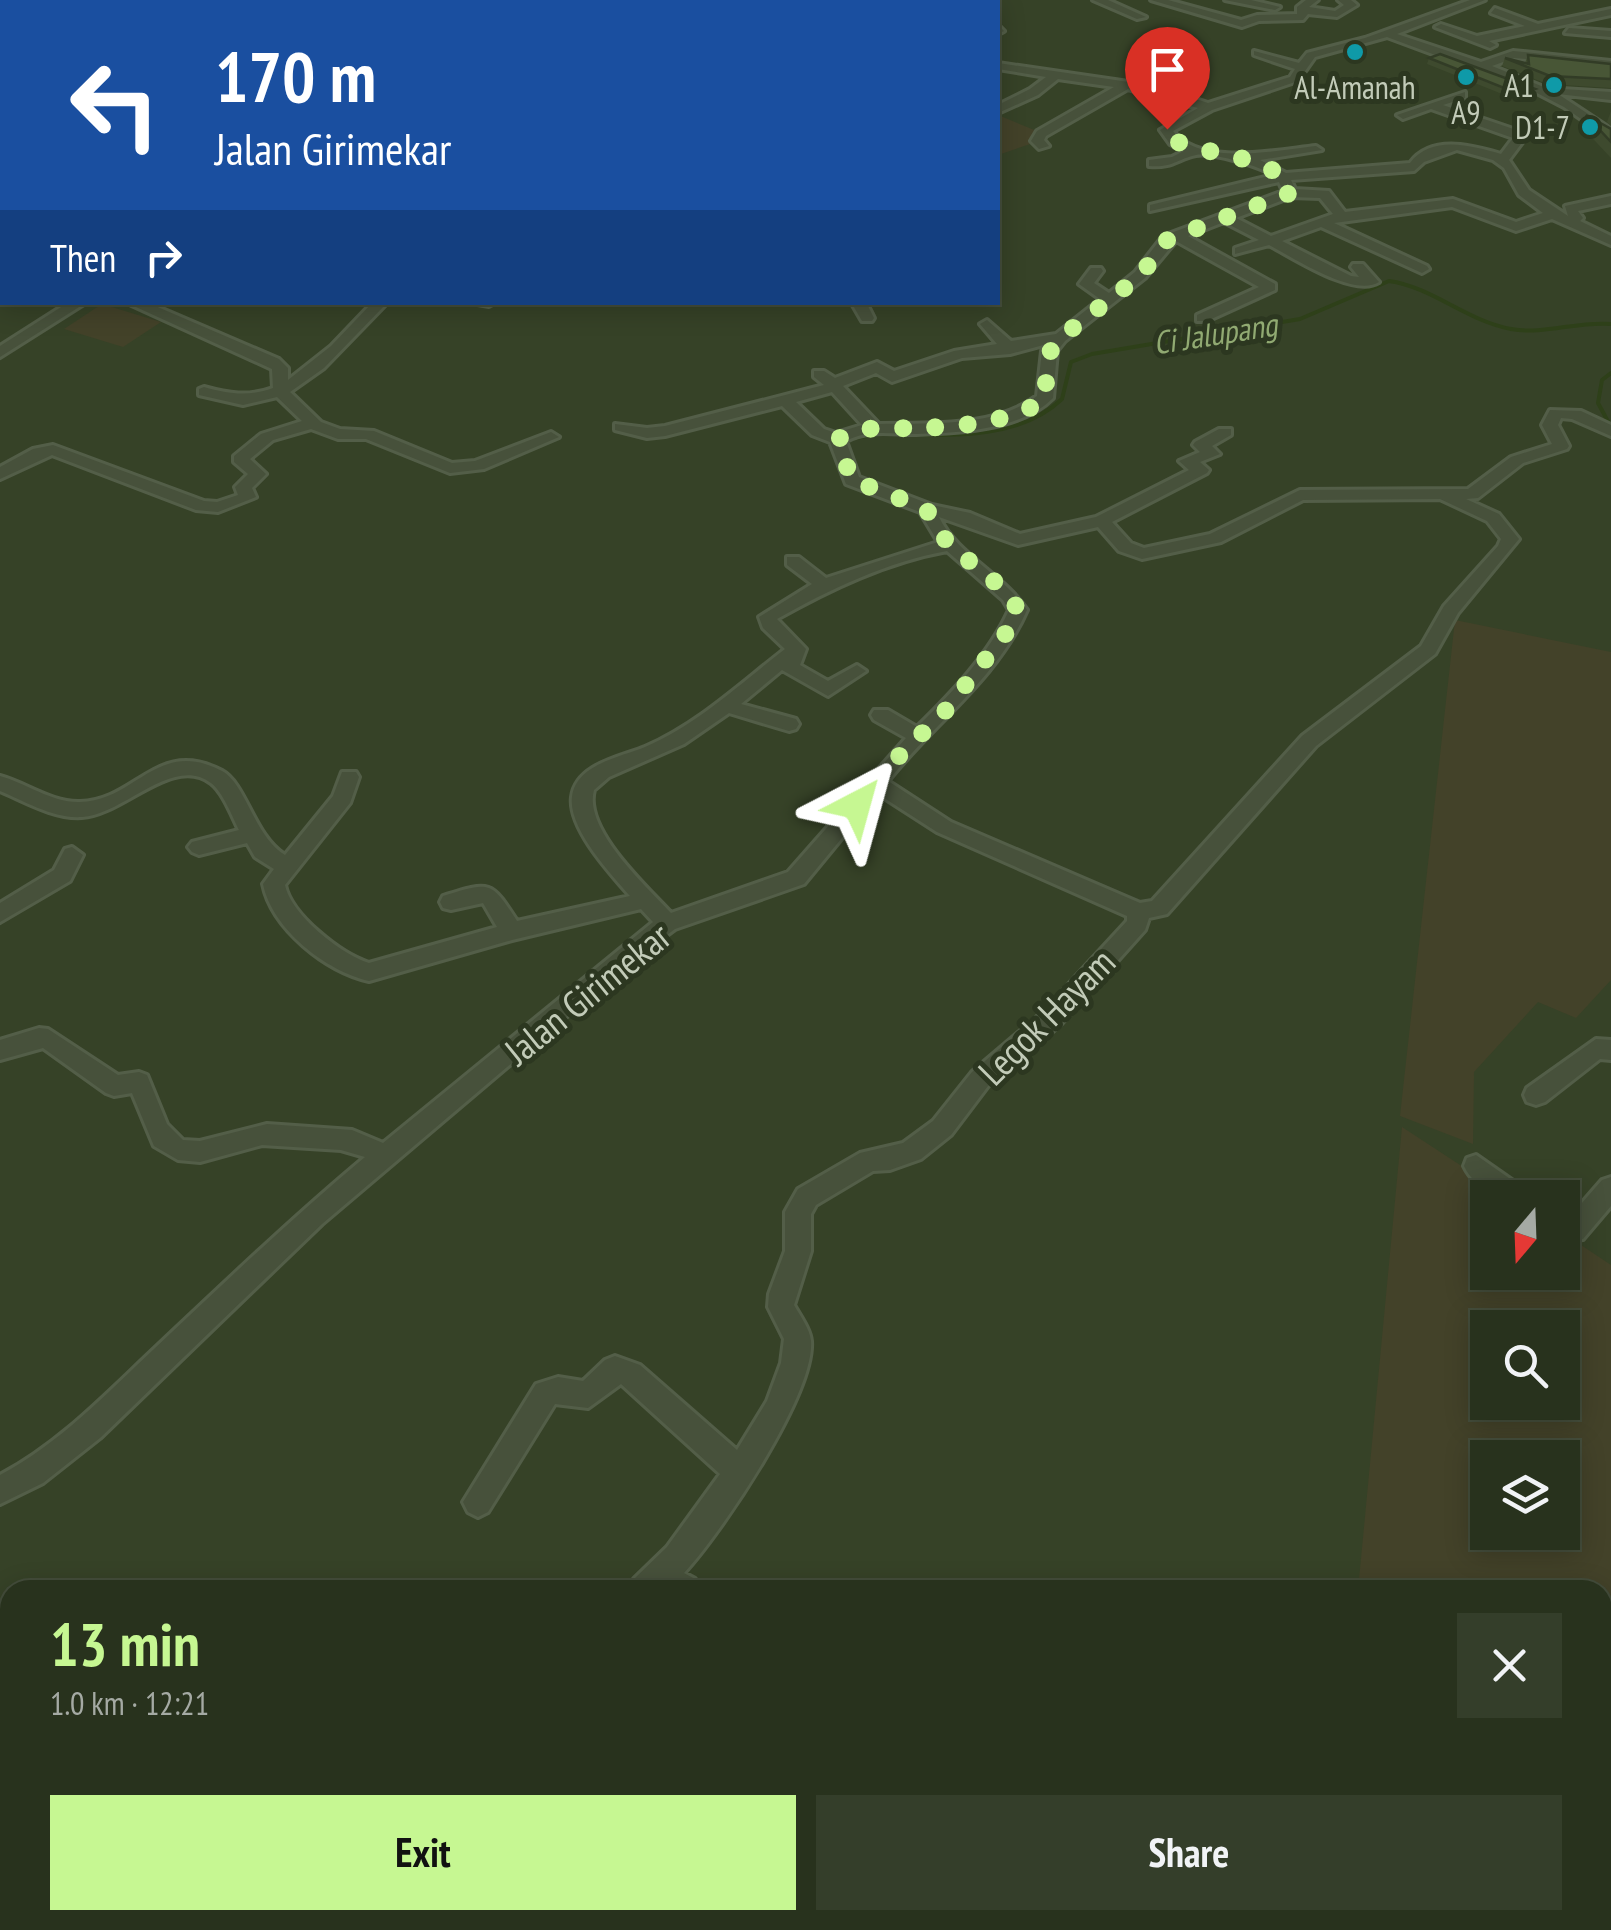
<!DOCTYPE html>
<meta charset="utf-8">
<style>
:root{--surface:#28321d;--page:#343e2a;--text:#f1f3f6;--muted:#a5aaa4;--line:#444d3b;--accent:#c6f792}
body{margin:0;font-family:"PT Sans Narrow",sans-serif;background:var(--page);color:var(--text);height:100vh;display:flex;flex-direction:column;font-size:38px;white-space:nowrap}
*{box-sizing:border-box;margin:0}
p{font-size:32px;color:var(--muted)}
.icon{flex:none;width:55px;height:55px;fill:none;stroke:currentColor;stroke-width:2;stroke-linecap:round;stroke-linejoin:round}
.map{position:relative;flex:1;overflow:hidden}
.drawer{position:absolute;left:0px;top:1580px;width:1612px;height:350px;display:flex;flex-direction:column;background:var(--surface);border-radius:30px 30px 0 0;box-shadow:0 5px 25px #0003,0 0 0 2px var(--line)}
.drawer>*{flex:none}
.banner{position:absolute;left:0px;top:0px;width:1000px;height:305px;box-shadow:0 5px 25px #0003,0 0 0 2px var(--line);background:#1a4fa0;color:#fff;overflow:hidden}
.needle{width:65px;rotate:199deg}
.controls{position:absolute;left:1470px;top:1180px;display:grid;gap:20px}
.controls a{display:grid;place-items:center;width:110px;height:110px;border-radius:0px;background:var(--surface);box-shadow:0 5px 25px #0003,0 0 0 2px var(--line);font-size:50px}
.pin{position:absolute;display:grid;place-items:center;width:85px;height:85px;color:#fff;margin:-102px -42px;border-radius:50% 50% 50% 0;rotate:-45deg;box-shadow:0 0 10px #0007}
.pin .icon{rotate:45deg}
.me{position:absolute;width:110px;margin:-55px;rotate:39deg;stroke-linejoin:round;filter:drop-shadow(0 0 8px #0008)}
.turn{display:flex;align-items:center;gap:35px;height:210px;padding:0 50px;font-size:45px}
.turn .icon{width:130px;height:130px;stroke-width:2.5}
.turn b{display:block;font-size:70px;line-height:85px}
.then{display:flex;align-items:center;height:95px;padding:0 50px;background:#0003;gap:20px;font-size:38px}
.round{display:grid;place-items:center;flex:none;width:105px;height:105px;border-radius:0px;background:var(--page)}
.overview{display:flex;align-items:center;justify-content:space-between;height:170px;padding:0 50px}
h1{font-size:60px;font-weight:700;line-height:75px;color:var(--accent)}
.primary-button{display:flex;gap:20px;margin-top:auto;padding:20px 50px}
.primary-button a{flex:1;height:115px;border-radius:0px;background:var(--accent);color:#111;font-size:40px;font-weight:700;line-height:115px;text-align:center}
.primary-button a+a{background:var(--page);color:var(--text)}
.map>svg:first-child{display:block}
.green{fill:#434229;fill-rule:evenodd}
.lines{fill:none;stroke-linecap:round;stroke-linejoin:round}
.stream{stroke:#2e4019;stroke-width:4}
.minor-casing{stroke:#535e48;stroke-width:6}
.minor{fill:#47513b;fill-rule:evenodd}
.wall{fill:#3e4a2e}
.shaded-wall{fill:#323c26}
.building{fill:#485636;stroke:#323c26;stroke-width:2.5}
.route{stroke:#c6f792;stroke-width:18;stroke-dasharray:0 32.4}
.culture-dot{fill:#0f9aa8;stroke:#2c3720;stroke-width:4}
.labels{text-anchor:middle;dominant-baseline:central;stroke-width:10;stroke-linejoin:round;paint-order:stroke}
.far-poi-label{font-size:32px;fill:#c2cbb8;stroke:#2c3720;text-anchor:end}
.far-water-label{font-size:32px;font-style:italic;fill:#91aa72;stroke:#2c3720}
.street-label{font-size:38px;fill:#c2cbb8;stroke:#2c3720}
</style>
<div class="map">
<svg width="1611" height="1930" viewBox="0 0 1611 1930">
<rect width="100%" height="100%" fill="#364227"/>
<!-- green -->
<g class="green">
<polygon points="998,115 1039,132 1036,142 998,155"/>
<polygon points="102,304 161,322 123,347 64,329"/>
<polygon points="1455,620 1611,652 1611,980 1576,1018 1538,1002 1474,1072 1473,1144 1400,1116"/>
<path d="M1402,1127L1509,1197L1488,1198V1272H1562L1563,1233L1611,1265V1897L1602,1894V1590H1358ZM1488,1328H1562V1402H1488ZM1488,1458H1562V1532H1488Z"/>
</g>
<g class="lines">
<!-- stream -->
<g class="stream">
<polyline points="1611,373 1602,380 1598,403 1611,427"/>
<path d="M904,434C957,436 1021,438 1062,399L1071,362L1092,354L1300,319L1389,281C1432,287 1467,321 1511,329C1544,335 1577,321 1611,324"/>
<polyline points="850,439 888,432"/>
</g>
<defs>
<g id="minor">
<polygon points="349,0 362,0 363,2 351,2"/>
<polygon points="452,0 463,0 464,2 453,2"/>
<polygon points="811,0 834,0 835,2 813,2"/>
<rect x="933" y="0" width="10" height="2"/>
<polygon points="1093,0 1108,0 1146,17 1137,19"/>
<polygon points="1151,0 1168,0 1241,20 1257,15 1297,14 1297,7 1306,0 1318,0 1309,7 1335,11 1344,5 1338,0 1351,0 1357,5 1337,17 1308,14 1303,20 1259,21 1242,27"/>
<polygon points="1225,0 1251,0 1280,7 1275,10"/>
<path d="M1470,0H1485L1397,34L1481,62L1513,51L1611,61V67L1514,58L1492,66L1546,88L1611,92V100L1558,94L1611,129V140L1564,107L1535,92L1387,37L1315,57L1298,81L1212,110L1173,131C1200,167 1277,150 1316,146L1322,150L1260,160L1286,173L1410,163C1432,134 1472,146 1501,154L1513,138L1431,109L1403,119L1397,115L1465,92V98L1443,105L1525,133L1527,136L1509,160L1529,190L1568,216L1565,206L1611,196V204L1578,211L1583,218L1580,221L1611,236V245L1552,219L1516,231L1452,207L1334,223L1427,266L1429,269L1422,273L1321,227L1282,241L1351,276L1359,277L1351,267L1353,264H1363L1379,282C1354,298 1294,258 1269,245L1235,254V248L1259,240L1224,222L1188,236L1275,284V290L1207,321H1197V315L1259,287L1176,241L1145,278L1065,341L1057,351L1053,398C1022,430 958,433 916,434C892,434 868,429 846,441L859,477L932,505L970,513L1020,534L1096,517L1189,470L1179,461L1200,452L1193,445L1195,442L1219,429H1231V435L1212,446L1220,454L1200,462L1209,470L1207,473L1112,522L1131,543L1144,548L1210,534L1300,490L1468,489L1511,457L1552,444L1542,425L1550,410L1581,411L1611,425V436L1572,419L1561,418L1558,425L1569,446L1567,449L1523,463L1478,498L1466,499L1499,514L1519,539L1458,613L1435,654L1316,746L1167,914L1149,918L1145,930L1060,1025L988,1086L951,1135L921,1159L890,1170L873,1171L816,1205L811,1214V1251L794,1305C800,1316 810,1329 811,1341C815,1394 721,1533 684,1573L695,1579L699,1590H630L634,1579L667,1547L720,1474L621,1384L588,1408L555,1404L488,1512L478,1517L468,1512L463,1502L536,1384L558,1377L583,1381L605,1360L615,1356L640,1365L737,1450L767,1401L781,1363L784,1339L768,1307L769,1294L785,1251V1212L798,1189L860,1153L903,1143L933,1121L972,1072L1044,1011L1127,921V916L937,832L878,794L804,884L675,929L632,961L322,1224L100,1438L43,1483L0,1504V1475C59,1444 106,1394 154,1349C223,1284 292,1218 365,1157L341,1150L262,1145L200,1162L178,1160L154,1146L132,1093L114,1096L106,1093L43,1048L0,1060V1040L39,1028L48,1029L118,1075L139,1072L147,1075L167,1124L183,1140L200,1141L267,1124L352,1130L383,1143L653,922L641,909L512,940L369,981C326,971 272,929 263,884L274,869L255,857L247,843L199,855L192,852L188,847L192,842L239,830C232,816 223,792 211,783C173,754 123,815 82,817C54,819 24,801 0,791V776C26,783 52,803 80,802C136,801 157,737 222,771C246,784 254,836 285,855L333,796L342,772H356L359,777L350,803L285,885C291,915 341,954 369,963L497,927L483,903L451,910L443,908L440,902L443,896C491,881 491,881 517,921L630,896C610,873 568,828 572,797C576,764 621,757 645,747C698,724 741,683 785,649L763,628L759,617L812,584L787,565V557H799L826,578L938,542L920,512L846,484L830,442L812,435L782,406L665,436L647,438L615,430V424L647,428L665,426L824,385L814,377V371H824L835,378L877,362L894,371L954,351L997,344L980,324L987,320L1011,341L1056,334L1100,299L1079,284L1091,268H1101L1103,271L1094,283L1109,293L1135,272L1163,236L1283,191L1279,182L1150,211V205L1273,175C1260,166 1211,152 1196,155C1177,159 1173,168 1149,166V160L1172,157L1184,151L1170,144L1160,130L1198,108L1128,89L1046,136L1044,140L1049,146L1039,149L1031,141L1037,131L1114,87L1058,79L1038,95L998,113V105L1030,89L1046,77L998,69V63L1156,86L1208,103L1290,77L1295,69L1254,55V51L1299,63L1307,53L1365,38ZM1457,150L1493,160L1504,168L1519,195L1543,213L1516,222L1453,199L1345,212L1329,191L1295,189L1291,180L1414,171L1424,162ZM1291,197L1320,198L1333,214L1271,236L1236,218ZM1047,344L1042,351L1037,396C994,428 930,423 879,424L843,386L876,373L892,382L962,358L1010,354ZM832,392L862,425L836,433L824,429L796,402ZM1440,499L1487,521L1501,539L1498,546L1444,606L1421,646L1302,736L1152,901L1140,903L951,822L888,781C933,724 997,679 1027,610C1003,574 957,555 939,517L1018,545L1098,527L1119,551L1142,559L1221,542L1303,500ZM947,551L1003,600L1009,610C990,653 951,694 917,727L888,710H874L871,715L874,720L906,738L788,872L671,913C646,886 583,829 594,790L609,777L684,744L729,713L789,731L796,729L799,724L796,719L741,704L782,670L828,696L866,671L857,665L828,681L800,665L806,649L777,619C830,589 887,562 947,551Z"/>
<polygon points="1495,8 1538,24 1611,9 1611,15 1489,41 1496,45 1490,48 1435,27 1441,24 1477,36 1525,26 1491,13"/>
<polygon points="998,25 1004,31 998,34"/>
<polygon points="1569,28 1611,31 1611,37 1565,33"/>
<rect x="0" y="264" width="2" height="9"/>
<polygon points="69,302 87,302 0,357 0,346"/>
<path d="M125,302H146L279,359L288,368V380L331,346L373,302H388L324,368L290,392L321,422L340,429L374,431L452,463L475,461L551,432L559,437L484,469L450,473L366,439H338L311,429L273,440L250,459L266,474L252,488L256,497L218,512L196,510L52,455L0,479V467L33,449L53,445L204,501L217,502L238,495L235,487L248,474L234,462V456L261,434L302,421L277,397L243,405L199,395V389L204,387C229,394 248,397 273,388L272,369Z"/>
<polygon points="466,302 496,302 489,306"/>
<polygon points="851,302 866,302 874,318 872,321 862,321"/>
<polygon points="72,847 83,855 70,881 0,922 0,903 54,870 65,849"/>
<polygon points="1596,1039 1611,1040 1611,1060 1600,1059 1545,1102 1536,1105 1527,1102 1524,1095 1527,1088"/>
<path d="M1476,1155L1526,1190L1529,1198C1503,1198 1477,1193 1464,1166L1467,1158Z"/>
<polygon points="1611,1177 1611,1206 1583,1239 1562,1242 1562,1218 1568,1219 1602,1180"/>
<polygon points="340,1920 374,1920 370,1930 336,1930"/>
<polygon points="1382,1920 1425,1920 1429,1930 1386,1930"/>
</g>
</defs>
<!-- minor casing -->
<use href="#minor" class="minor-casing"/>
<!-- minor -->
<use href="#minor" class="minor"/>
</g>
<!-- wall -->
<g class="wall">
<polygon points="1528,55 1611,64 1611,88 1547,84 1502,66 1505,58 1525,63"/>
<polygon points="1429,58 1532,95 1517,100 1427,64"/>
<polygon points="1611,111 1611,126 1607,122"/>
<polygon points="1586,115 1611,129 1611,158 1581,126"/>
</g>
<!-- shaded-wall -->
<polygon class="shaded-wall" points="1535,89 1532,95 1517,100 1519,94"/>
<!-- building -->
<g class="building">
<polygon points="1440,54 1535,89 1519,94 1429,58"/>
<polygon points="1528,55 1611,64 1611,79 1550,76 1505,58 1529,64"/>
<polygon points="1586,115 1611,129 1611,142"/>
</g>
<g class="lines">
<!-- route -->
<path class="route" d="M857,805L889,766L946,710L1010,628L1018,610C998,571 941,554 927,509L852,480L837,440C858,424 889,429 914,428C948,428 1021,422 1044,398L1050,352L1060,338L1140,276L1168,239L1290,193C1283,153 1199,157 1168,137L1167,129"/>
</g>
<!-- markers -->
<g class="culture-dot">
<circle cx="1355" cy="52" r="10"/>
<circle cx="1466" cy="77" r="10"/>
<circle cx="1554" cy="85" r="10"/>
<circle cx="1590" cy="127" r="10"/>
</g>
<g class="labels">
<!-- far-poi labels -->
<g class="far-poi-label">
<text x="1534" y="85">A1</text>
<text x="1355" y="87" text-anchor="middle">Al-Amanah</text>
<text x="1466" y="112" text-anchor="middle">A9</text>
<text x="1570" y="127">D1-7</text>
</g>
<!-- far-water labels -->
<g class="far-water-label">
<text transform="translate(1215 333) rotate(-9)">Ci Jalupang</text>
</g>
<!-- street labels -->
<g class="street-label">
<text transform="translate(587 993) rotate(-39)">Jalan Girimekar</text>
<text transform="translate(1046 1016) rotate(-45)">Legok Hayam</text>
</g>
</g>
</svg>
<div class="controls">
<a><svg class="needle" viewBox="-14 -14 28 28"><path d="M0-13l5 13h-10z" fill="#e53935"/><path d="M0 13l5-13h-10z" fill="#a5aaa4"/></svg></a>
<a><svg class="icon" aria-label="search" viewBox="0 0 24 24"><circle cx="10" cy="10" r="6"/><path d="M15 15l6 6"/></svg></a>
<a><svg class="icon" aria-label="layers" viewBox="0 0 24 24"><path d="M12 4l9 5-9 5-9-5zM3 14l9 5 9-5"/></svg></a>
</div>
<div class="pin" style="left:1167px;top:129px;background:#d93025"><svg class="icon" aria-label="arrive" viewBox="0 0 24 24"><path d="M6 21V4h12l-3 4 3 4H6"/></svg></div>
<svg class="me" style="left:857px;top:805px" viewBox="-20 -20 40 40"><path d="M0-17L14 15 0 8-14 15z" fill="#c6f792" stroke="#fff" stroke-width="4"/></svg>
<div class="banner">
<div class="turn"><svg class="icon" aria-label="left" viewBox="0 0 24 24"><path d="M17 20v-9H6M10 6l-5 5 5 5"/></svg><div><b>170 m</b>Jalan Girimekar</div></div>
<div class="then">Then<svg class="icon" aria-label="right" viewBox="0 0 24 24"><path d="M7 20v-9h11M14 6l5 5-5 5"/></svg></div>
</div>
<section class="drawer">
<div class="overview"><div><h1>13 min</h1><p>1.0 km · 12:21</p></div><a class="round"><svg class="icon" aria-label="close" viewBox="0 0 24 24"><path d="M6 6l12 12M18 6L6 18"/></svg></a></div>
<div class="primary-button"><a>Exit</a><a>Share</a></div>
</section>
</div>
